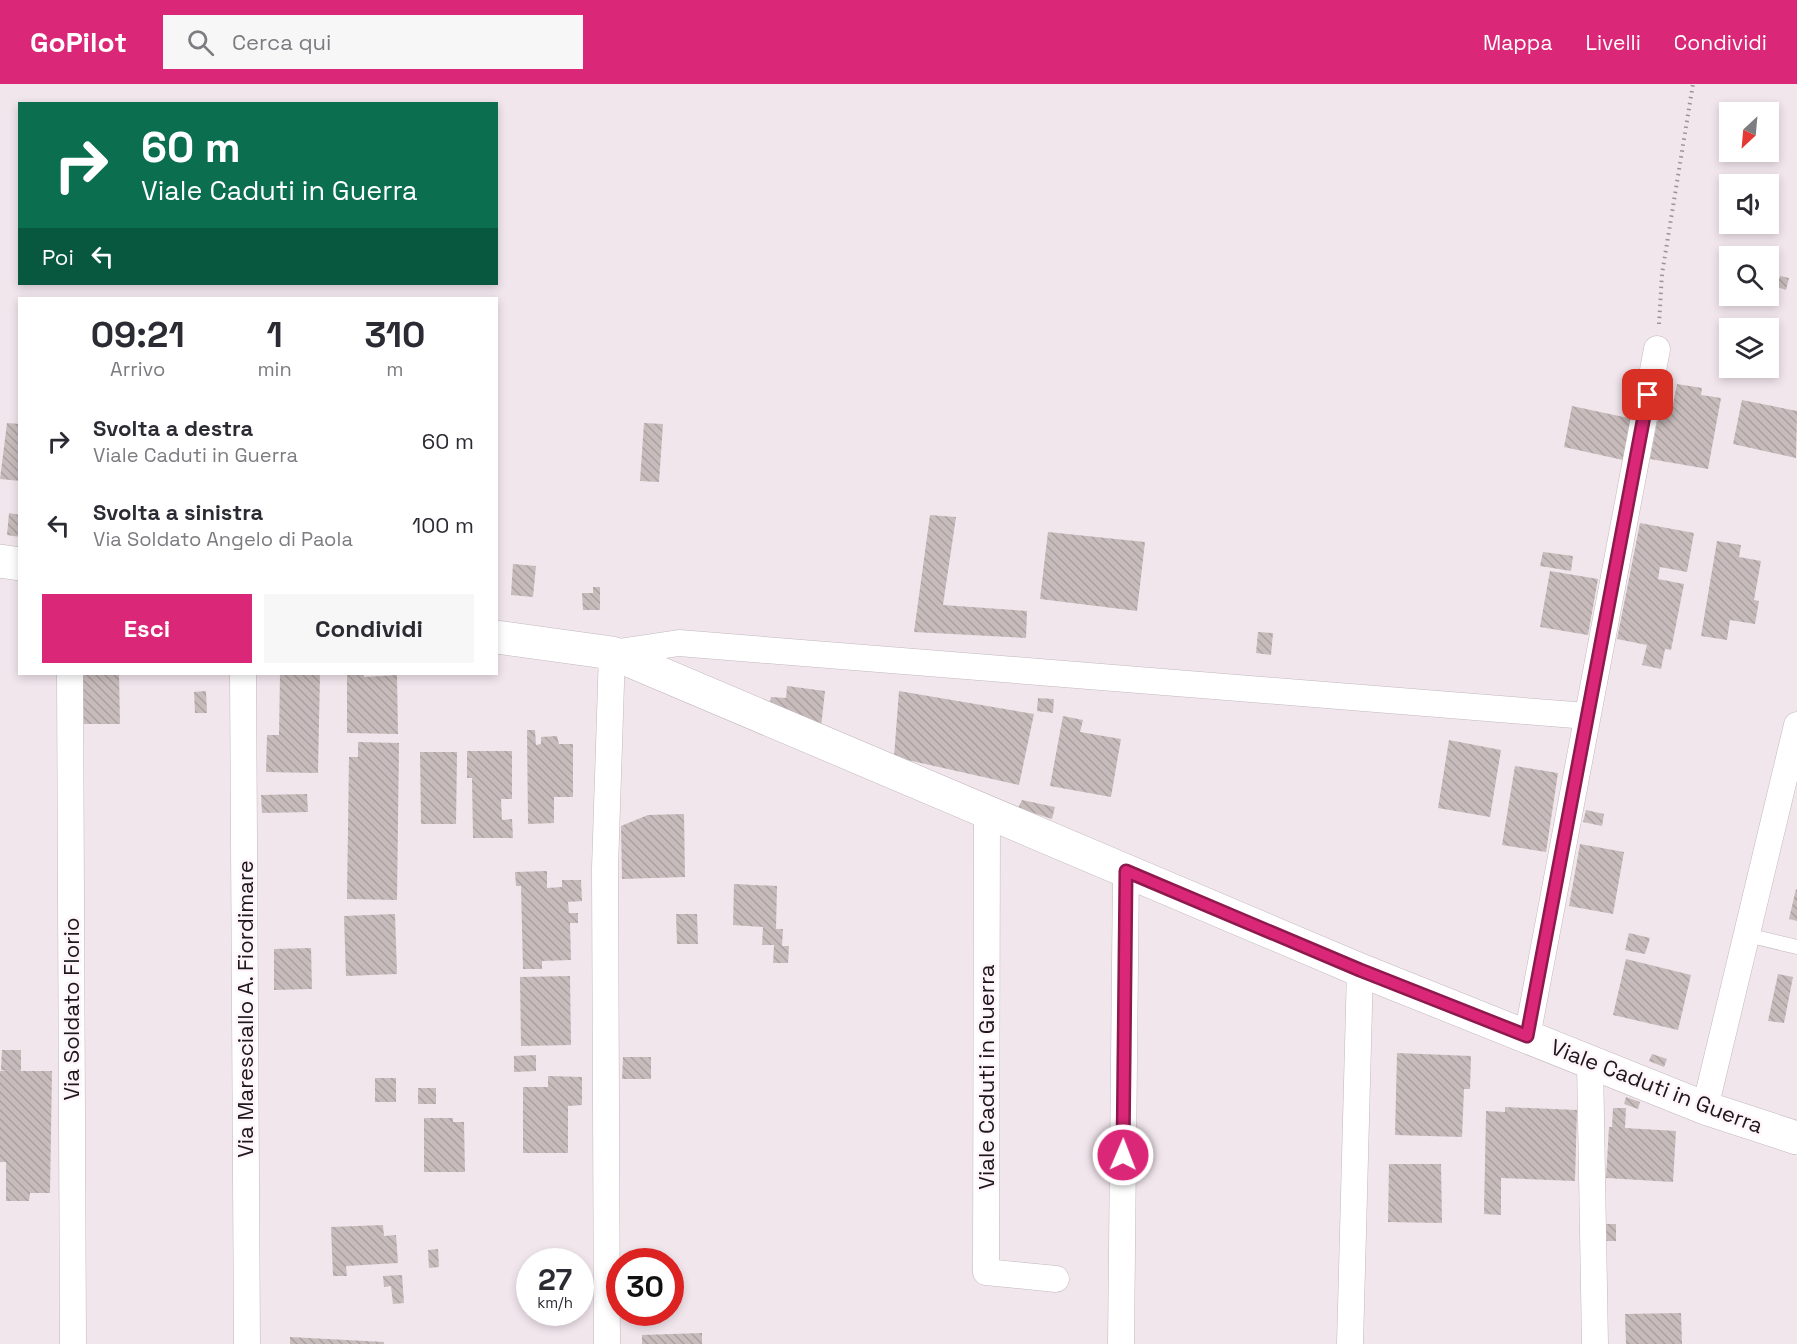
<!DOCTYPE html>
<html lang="it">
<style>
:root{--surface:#fff;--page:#f7f7f7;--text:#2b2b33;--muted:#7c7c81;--accent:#db2777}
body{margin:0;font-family:"Space Grotesk",sans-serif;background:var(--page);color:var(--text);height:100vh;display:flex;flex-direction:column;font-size:22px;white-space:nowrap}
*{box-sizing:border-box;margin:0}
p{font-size:20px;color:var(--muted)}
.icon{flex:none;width:33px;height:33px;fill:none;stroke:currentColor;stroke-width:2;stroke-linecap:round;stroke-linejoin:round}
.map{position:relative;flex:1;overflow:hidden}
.drawer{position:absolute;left:18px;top:213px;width:480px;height:378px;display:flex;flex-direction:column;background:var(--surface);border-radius:0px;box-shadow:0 3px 9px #0003}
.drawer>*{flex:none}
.top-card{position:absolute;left:18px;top:18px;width:480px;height:183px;border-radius:0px;box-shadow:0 3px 9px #0003;background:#0b6e4f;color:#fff;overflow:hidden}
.needle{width:39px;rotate:206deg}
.controls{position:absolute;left:1719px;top:18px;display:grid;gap:12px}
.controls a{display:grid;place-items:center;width:60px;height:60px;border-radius:0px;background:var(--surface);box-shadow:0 3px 9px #0003;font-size:30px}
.speed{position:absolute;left:516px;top:1164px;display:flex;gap:12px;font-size:30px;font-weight:700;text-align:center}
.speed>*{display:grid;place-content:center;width:78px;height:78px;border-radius:50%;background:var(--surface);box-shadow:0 3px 9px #0003;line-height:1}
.speed small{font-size:15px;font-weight:400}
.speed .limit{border:9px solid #d22;background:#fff;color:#111}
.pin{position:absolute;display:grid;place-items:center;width:51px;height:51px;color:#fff;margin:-26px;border-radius:12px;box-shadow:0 3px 9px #0006}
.me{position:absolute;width:66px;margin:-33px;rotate:1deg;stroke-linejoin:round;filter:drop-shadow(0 0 4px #0008)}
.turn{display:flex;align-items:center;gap:21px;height:126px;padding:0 24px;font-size:27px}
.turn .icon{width:78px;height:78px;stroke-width:2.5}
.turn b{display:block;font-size:42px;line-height:51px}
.then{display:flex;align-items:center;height:57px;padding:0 24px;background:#0003;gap:12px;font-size:22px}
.eta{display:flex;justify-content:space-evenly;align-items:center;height:102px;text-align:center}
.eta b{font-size:36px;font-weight:700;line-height:42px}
.button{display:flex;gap:12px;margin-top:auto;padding:12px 24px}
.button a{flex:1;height:69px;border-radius:0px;background:var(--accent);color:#fff;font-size:24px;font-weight:700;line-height:69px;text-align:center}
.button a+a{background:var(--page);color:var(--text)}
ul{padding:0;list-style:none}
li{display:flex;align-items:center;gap:18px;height:84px;padding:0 24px}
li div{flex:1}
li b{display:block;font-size:22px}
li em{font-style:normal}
header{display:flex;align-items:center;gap:36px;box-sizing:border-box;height:84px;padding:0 30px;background:var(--accent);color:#fff}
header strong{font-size:28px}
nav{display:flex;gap:33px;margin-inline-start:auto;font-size:21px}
.search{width:420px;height:54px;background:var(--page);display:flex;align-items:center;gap:15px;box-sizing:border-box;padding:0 21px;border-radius:0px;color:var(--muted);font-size:22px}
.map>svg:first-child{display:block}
.building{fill:url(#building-back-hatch)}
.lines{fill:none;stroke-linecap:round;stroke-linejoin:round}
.service-casing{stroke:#c2b7bd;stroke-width:15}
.minor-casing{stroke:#c2b7bd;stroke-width:27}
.tertiary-casing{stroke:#c2b7bd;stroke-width:34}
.path{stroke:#9c9398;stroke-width:4;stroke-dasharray:1.5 4.5;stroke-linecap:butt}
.service{stroke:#fff;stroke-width:14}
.minor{stroke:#fff;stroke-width:26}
.tertiary{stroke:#fff;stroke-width:33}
.route-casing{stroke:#8e194d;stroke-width:15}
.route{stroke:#db2777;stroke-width:10}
.labels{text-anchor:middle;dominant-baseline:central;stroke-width:5;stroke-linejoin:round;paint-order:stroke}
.street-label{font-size:22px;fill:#1b171a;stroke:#fef4f9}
</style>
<header>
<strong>GoPilot</strong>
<div class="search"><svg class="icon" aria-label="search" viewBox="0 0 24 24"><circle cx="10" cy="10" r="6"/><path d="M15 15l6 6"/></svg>Cerca qui</div>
<nav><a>Mappa</a><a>Livelli</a><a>Condividi</a></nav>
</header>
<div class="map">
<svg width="1797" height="1260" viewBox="0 0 1797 1260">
<defs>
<pattern id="building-back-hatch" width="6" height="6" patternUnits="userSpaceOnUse" patternTransform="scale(1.5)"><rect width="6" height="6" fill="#c8bbbb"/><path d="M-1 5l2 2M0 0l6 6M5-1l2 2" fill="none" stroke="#aba0a0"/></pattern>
</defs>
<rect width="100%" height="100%" fill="#f2e6ed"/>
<!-- building -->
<g class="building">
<polygon points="1780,192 1789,194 1786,206 1777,203"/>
<polygon points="1677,300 1702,304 1701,311 1721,314 1708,385 1650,375 1661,318 1673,320"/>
<polygon points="1742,316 1797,327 1796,374 1733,360"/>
<polygon points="1572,322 1633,335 1623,376 1564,363"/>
<polygon points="7,339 20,340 20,397 0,395"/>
<polygon points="644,339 663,340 659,398 640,397"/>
<polygon points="9,429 20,431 20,453 7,451"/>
<polygon points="930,431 956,433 943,521 1027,527 1026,554 914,548"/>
<polygon points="1640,439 1694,449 1687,488 1660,483 1658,495 1684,500 1671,566 1665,565 1661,585 1642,581 1647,561 1617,555"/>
<polygon points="1048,448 1145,458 1137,527 1040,515"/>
<polygon points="1717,457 1741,461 1739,473 1761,477 1754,516 1759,517 1755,540 1730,536 1727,556 1701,552"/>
<polygon points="1543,468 1573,472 1571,487 1540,482"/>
<polygon points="513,480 536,482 533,513 511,511"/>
<polygon points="1550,487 1598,495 1588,551 1540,543"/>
<polygon points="593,503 600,503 600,526 583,526 582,509 593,509"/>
<polygon points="1258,548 1273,549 1271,571 1256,569"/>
<polygon points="77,590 119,590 120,640 77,640"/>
<polygon points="280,590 320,590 318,689 266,688 267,651 279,651"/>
<polygon points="347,590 364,590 364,593 397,591 398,650 347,649"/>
<polygon points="787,602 825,607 821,643 769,623 771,613 786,614"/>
<polygon points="206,607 207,629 195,629 194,608"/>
<polygon points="899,607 1034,630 1019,701 894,673"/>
<polygon points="1038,614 1054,615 1053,629 1037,627"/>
<polygon points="1063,632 1083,636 1080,648 1121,655 1111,713 1050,702"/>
<polygon points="527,646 535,646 536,661 541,660 541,653 557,652 559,660 573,660 573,713 554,713 554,739 528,740"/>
<polygon points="1449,656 1501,666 1490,733 1438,724"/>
<polygon points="358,658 399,659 397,816 347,815 349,673 358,673"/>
<polygon points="467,667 512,667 512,715 501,715 502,736 512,735 513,754 473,754 472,694 467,694"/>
<polygon points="420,668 457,668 456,740 421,740"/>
<polygon points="1515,682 1558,689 1546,768 1502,761"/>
<polygon points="307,710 308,728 262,729 261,711"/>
<polygon points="1022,716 1055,723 1052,735 1018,724"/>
<polygon points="1586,726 1604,730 1602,742 1583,738"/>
<polygon points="684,730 685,793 622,795 621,742 648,731"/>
<polygon points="1580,760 1624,768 1613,830 1569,822"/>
<polygon points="547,787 547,804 562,803 562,796 581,796 582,817 568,818 569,829 578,829 578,839 570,839 571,876 542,877 542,885 523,885 521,802 516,802 515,788"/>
<polygon points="734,800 777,802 776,845 783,845 782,862 789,862 788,879 773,879 774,861 762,861 763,843 733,841"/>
<polygon points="1796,805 1797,806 1797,837 1789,835"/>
<polygon points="395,830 397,890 346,892 344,832"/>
<polygon points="676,830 697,830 698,860 677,860"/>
<polygon points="1629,849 1650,854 1645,870 1625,866"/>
<polygon points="311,864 312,905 274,906 274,865"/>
<polygon points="1626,875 1691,891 1678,946 1613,931"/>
<polygon points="1778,890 1793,893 1784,939 1768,937"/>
<polygon points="570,892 571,961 521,962 520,893"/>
<polygon points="2,966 21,966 21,987 52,987 50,1109 30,1109 29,1117 6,1117 6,1078 0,1078 0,987 8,986 1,986"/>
<polygon points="1397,969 1471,972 1470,1005 1464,1005 1462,1053 1395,1051"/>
<polygon points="1652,970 1667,975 1664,983 1649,977"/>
<polygon points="536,971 536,987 514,988 514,972"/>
<polygon points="623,973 651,973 651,995 622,995"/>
<polygon points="548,992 582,993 582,1021 568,1022 568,1069 523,1069 523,1003 548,1003"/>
<rect x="375" y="994" width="21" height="24"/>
<rect x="418" y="1004" width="18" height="16"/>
<polygon points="1626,1013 1640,1018 1638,1025 1624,1020"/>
<polygon points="1505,1023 1577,1026 1575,1097 1501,1094 1501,1131 1484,1130 1486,1027 1505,1028"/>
<polygon points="1613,1024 1626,1024 1625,1044 1676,1047 1673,1098 1606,1094 1609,1043 1612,1043"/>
<polygon points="424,1034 453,1034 453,1038 464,1038 465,1088 424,1088"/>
<polygon points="1389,1080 1441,1080 1442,1139 1388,1138"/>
<rect x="1604" y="1140" width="12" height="17"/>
<polygon points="383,1141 384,1152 396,1151 398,1179 346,1182 347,1192 333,1192 331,1143"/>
<polygon points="438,1165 439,1183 429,1184 428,1166"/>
<polygon points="402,1191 404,1219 393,1220 391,1202 384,1203 383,1192"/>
<polygon points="1681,1229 1682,1260 1626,1260 1625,1230"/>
<polygon points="702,1249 702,1260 642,1260 642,1251"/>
<polygon points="290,1253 384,1258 384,1260 290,1260"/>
</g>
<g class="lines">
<defs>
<polyline id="service" points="1747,851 1797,863"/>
<g id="minor">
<polyline points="70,590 73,1260"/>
<polyline points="243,590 247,1260"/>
<polyline points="987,728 986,1188 1056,1195"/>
<polyline points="1527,953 1657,265"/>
<polyline points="1590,978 1595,1260"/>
<polyline points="1705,1024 1797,641"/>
<polyline points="607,1260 605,784 612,569 679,559 1587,632"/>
<polyline points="1121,1260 1126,787"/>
<polyline points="1350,1260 1360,886"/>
</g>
<g id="tertiary">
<polyline points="0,477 20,480"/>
<polyline points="496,553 612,569 1360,886 1705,1024 1797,1054"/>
</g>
</defs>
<!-- service casing -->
<use href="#service" class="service-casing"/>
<!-- minor casing -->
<use href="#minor" class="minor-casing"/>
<!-- tertiary casing -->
<use href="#tertiary" class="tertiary-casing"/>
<!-- path -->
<polyline class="path" points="1659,240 1662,190 1693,0"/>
<!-- service -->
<use href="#service" class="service"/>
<!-- minor -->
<use href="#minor" class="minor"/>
<!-- tertiary -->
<use href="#tertiary" class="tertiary"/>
</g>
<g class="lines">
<defs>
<polyline id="route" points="1123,1071 1126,787 1360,886 1527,952 1648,311"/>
</defs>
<!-- route casing -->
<use href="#route" class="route-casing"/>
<!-- route -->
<use href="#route" class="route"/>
</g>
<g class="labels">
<!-- street labels -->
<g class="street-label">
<text transform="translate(71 925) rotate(-90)">Via Soldato Florio</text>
<text transform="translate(245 925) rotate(-90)">Via Maresciallo A. Fiordimare</text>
<text transform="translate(986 993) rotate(-90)">Viale Caduti in Guerra</text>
<text transform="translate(1657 1002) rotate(21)">Viale Caduti in Guerra</text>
</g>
</g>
</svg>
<div class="controls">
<a><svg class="needle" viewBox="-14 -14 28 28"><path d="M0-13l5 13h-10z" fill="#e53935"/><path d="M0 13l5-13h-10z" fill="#7c7c81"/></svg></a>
<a><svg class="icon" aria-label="sound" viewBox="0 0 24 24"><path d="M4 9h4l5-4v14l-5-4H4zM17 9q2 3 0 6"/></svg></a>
<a><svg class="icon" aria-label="search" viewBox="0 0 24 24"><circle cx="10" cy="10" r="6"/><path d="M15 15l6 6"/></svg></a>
<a><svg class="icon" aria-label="layers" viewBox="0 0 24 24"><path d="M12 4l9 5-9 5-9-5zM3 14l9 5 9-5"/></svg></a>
</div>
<div class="speed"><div>27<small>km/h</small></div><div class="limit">30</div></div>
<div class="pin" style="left:1648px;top:311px;background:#d93025"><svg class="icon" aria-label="arrive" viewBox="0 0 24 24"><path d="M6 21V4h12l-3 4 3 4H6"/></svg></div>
<svg class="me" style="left:1123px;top:1071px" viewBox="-20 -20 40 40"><circle r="17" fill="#db2777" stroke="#fff" stroke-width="3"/><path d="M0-11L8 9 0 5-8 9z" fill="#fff"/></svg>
<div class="top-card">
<div class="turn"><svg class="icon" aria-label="right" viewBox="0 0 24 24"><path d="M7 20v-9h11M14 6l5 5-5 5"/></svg><div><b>60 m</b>Viale Caduti in Guerra</div></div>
<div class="then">Poi<svg class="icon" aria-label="left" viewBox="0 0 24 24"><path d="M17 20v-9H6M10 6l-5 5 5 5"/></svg></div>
</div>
<section class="drawer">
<div class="eta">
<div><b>09:21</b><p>Arrivo</p></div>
<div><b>1</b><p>min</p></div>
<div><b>310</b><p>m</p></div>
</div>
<ul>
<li><svg class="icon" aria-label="right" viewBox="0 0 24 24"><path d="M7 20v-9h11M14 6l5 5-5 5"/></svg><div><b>Svolta a destra</b><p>Viale Caduti in Guerra</p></div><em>60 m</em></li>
<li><svg class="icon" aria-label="left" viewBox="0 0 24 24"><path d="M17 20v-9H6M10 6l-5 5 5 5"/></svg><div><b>Svolta a sinistra</b><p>Via Soldato Angelo di Paola</p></div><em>100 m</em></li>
</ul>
<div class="button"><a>Esci</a><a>Condividi</a></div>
</section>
</div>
